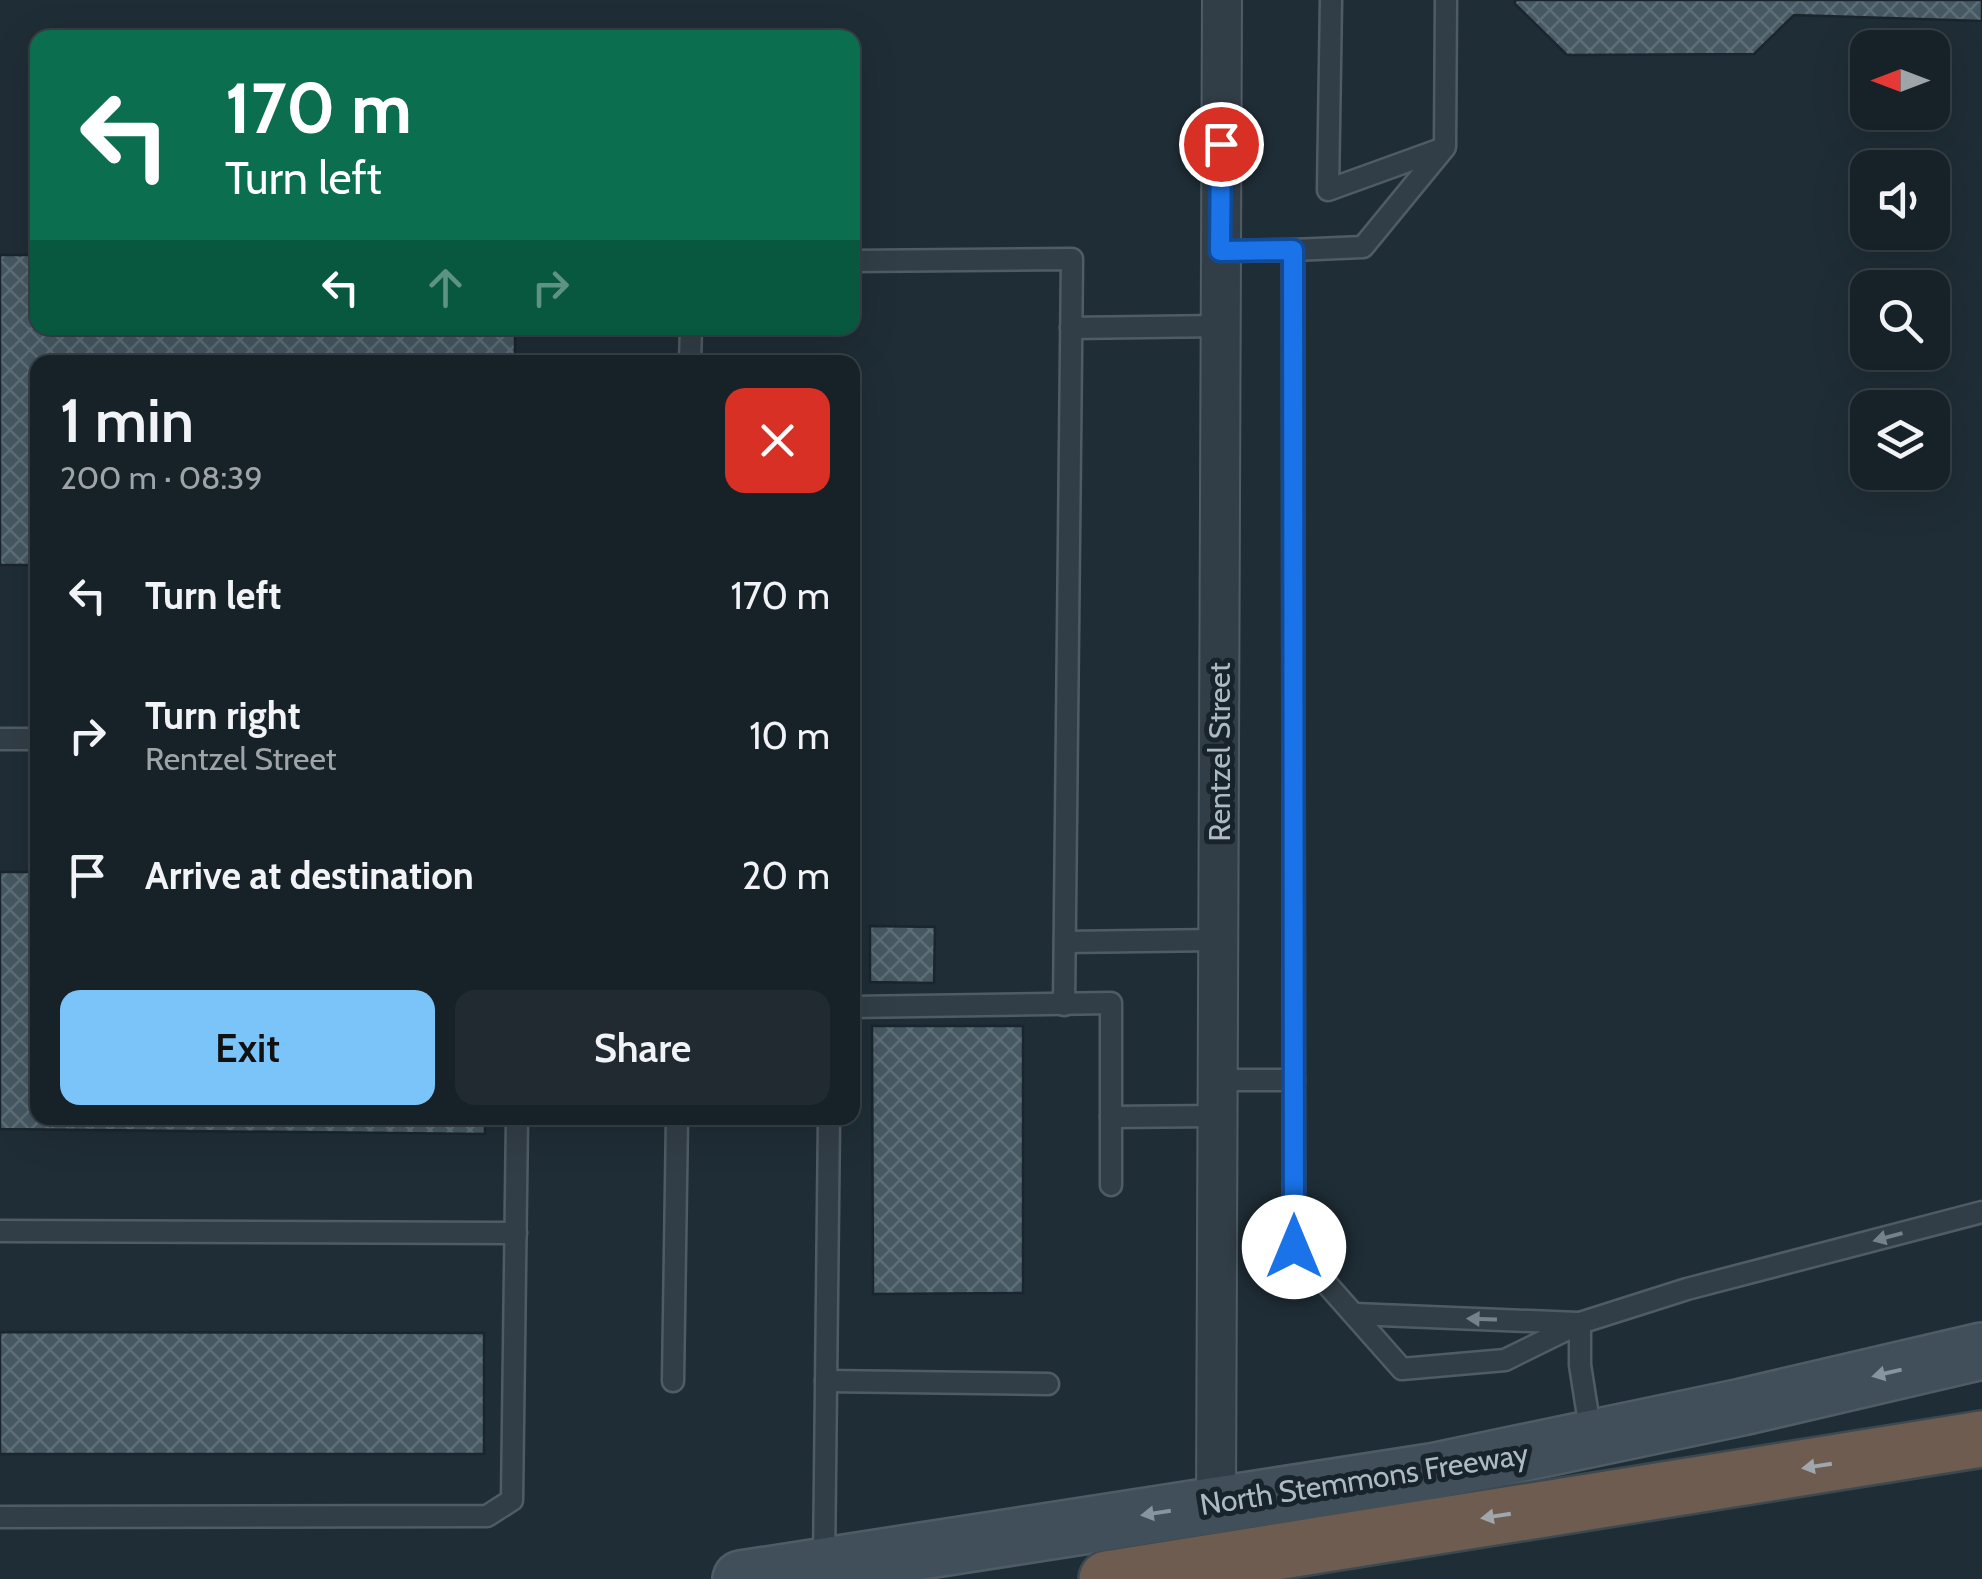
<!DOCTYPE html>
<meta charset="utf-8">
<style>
:root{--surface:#172228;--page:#202a30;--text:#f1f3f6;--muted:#9ea4a8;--line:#363f45;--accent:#7bc4fa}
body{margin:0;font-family:Cabin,sans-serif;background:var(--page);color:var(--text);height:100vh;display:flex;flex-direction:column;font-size:38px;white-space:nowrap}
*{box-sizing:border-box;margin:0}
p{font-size:32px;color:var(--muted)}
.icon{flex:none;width:55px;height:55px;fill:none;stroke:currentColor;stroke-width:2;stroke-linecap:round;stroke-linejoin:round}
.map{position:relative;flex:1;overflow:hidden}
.panel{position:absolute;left:30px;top:355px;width:830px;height:770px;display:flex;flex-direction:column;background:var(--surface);border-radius:20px;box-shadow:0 10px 40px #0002,0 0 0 2px var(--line)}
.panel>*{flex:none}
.hud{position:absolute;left:30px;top:30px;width:830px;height:305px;border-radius:20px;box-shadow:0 10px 40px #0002,0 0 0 2px var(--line);background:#0b6e4f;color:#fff;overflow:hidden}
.needle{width:65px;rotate:270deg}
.fabs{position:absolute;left:1850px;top:30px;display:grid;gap:20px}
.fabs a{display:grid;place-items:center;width:100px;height:100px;border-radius:20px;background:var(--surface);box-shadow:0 10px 40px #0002,0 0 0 2px var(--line);font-size:50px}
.pin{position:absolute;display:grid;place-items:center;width:85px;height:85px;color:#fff;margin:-42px;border:5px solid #fff;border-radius:50%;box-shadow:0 2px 10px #0007}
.me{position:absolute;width:110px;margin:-55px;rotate:0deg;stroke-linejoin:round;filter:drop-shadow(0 0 8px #0008)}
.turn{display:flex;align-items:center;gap:35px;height:210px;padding:0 30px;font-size:45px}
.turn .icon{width:130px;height:130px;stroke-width:2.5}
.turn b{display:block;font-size:70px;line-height:85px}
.lanes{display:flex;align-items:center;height:95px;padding:0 30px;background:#0003;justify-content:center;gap:50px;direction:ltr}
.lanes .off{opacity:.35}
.round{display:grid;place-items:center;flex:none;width:105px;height:105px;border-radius:20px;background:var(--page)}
.summary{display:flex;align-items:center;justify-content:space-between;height:170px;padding:0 30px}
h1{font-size:60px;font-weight:600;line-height:75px}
.action{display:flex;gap:20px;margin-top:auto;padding:20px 30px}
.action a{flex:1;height:115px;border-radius:20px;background:var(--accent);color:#111;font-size:40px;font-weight:600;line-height:115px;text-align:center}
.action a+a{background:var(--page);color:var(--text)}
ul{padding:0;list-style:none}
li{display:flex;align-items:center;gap:30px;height:140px;padding:0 30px}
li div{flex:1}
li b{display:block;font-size:38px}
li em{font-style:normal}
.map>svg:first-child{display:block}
.building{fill:url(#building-cross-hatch);stroke:#1a252d;stroke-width:2.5}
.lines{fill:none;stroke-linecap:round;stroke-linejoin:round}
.lane-casing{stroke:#505c65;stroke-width:25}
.street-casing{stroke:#505c65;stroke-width:42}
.secondary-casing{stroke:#505c65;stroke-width:60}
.highway-casing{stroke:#3d4951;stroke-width:60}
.lane{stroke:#323e47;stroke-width:20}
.street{stroke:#323e47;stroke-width:38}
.secondary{stroke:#404f5a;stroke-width:55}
.highway{stroke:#6d5c4f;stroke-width:55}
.oneway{fill:#75828c}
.oneway2{fill:#86959f}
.oneway3{fill:#9fa7ad}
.route-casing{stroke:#114b97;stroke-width:25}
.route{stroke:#1a73e8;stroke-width:18}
.labels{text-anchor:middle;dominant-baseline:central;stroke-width:10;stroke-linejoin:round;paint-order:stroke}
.street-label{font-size:30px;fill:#acbac4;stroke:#18232b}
</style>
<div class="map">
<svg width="1982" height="1579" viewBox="0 0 1982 1579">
<defs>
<pattern id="building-cross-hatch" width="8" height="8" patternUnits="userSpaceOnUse" patternTransform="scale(2.5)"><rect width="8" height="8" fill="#465862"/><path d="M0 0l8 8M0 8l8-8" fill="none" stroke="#5e6e77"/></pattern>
</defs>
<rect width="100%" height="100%" fill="#1f2d36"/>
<!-- building -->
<g class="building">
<polygon points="1515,0 1982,0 1982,21 1794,15 1754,54 1567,55 1515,4"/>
<polygon points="352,32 539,34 539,38 352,38"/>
<polygon points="0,255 38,255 38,328 515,328 515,362 38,362 38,565 0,565"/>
<polygon points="0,872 38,872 38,1118 485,1118 485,1134 0,1129"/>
<polygon points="870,926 935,927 934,983 870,982"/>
<polygon points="872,1026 1023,1026 1023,1293 873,1294"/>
<polygon points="0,1332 484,1333 484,1454 0,1454"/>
</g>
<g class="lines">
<defs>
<g id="lane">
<polyline points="1331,0 1328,190 1444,148"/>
<polyline points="1446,0 1445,147 1363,247 1293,250 1294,1247 1402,1369 1505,1360 1580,1323 1687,1289 1982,1212"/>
<polyline points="1220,251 1293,250"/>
<polyline points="852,261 1072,259 1064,1005"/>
<polyline points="1071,328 1220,326"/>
<polyline points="690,362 691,328"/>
<polyline points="0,739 38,739"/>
<polyline points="1065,942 1218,940"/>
<polyline points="852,1007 1111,1003 1111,1185"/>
<polyline points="1218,1080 1294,1080"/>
<polyline points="1111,1117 1217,1116"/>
<polyline points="0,1231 516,1233"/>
<polyline points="1355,1314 1578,1323"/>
<polyline points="1580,1323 1580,1365 1591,1435"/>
<polyline points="673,1381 677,1118"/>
<polyline points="826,1381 1048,1384"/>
<polyline points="0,1517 487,1516 512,1500 517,1118"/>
<polyline points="824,1564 829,1118"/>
</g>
<polyline id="street" points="1216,1504 1222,0"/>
<polyline id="secondary" points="741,1579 1431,1472 1742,1407 1982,1351"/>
<polyline id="highway" points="1107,1579 1982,1439"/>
</defs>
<!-- lane casing -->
<use href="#lane" class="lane-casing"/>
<!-- street casing -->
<use href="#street" class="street-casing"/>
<!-- secondary casing -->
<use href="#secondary" class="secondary-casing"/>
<!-- highway casing -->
<use href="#highway" class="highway-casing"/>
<!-- lane -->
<use href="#lane" class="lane"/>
<!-- street -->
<use href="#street" class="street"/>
<!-- secondary -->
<use href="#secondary" class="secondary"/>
<!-- highway -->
<use href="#highway" class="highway"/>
</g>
<!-- one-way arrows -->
<defs><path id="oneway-solid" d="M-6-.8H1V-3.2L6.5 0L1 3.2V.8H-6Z" transform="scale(2.5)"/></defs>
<g class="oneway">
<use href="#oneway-solid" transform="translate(1888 1237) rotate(165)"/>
<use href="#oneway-solid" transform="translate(1482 1319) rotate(-178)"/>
</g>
<g class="oneway2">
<use href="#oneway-solid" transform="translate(1887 1373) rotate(167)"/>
<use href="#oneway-solid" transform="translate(1156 1513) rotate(171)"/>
</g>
<g class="oneway3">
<use href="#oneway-solid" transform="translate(1817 1466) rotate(171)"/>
<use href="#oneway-solid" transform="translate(1496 1516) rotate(171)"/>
</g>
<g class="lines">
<defs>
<polyline id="route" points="1221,144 1220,251 1293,250 1294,1247"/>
</defs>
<!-- route casing -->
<use href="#route" class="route-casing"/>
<!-- route -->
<use href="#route" class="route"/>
</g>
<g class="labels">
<!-- street labels -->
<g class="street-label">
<text transform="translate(1219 752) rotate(-90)">Rentzel Street</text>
<text transform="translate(1364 1479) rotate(-9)">North Stemmons Freeway</text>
</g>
</g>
</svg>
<div class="fabs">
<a><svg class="needle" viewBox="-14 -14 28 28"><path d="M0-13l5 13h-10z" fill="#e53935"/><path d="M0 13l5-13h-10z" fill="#9ea4a8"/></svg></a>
<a><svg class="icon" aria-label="sound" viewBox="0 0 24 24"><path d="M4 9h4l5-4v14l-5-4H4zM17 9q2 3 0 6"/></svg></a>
<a><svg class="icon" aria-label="search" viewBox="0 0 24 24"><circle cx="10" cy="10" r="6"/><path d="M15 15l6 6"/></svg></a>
<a><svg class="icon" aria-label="layers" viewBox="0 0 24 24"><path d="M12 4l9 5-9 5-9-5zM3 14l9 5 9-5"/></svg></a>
</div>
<div class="pin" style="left:1221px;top:144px;background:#d93025"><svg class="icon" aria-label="arrive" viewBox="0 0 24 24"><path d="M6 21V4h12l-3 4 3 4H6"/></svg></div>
<svg class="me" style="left:1294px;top:1247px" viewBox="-20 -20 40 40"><circle r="19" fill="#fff"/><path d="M0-13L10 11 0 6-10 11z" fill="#1a73e8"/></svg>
<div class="hud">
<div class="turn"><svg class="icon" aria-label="left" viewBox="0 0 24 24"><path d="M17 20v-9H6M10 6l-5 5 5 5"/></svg><div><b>170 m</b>Turn left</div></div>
<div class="lanes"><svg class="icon" aria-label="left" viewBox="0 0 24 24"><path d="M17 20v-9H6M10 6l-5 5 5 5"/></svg><svg class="icon off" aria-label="ahead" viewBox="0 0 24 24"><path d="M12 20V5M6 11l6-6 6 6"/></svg><svg class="icon off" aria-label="right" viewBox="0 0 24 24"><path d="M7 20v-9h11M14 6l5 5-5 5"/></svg></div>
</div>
<section class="panel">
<div class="summary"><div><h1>1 min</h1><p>200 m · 08:39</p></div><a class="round" style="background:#d93025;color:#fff"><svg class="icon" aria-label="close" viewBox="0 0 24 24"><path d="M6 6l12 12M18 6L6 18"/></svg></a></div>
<ul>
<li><svg class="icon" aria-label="left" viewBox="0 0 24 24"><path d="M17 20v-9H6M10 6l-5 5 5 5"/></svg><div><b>Turn left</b></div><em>170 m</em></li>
<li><svg class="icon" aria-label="right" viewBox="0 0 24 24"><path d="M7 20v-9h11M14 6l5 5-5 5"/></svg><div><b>Turn right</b><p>Rentzel Street</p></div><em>10 m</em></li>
<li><svg class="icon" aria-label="arrive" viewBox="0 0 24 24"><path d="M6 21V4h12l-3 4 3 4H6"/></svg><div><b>Arrive at destination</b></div><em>20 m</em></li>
</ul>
<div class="action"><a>Exit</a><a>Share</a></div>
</section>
</div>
